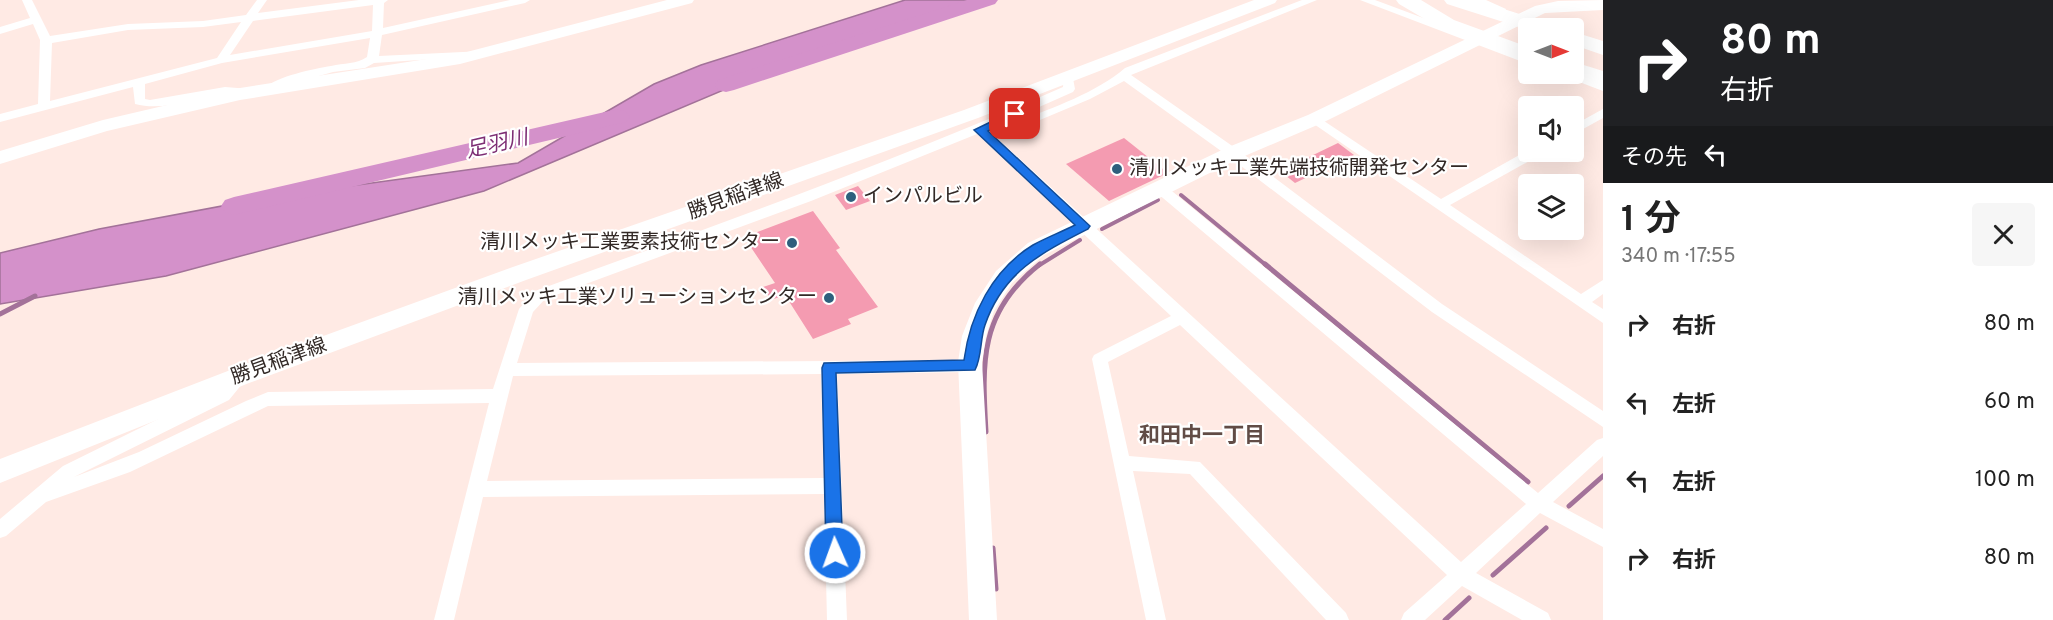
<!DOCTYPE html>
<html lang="ja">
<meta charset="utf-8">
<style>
:root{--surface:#fff;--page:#f6f6f6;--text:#222;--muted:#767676}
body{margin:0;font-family:Overpass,"Noto Sans JP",sans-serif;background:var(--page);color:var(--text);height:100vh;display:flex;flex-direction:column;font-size:22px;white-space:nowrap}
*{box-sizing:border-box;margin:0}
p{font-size:20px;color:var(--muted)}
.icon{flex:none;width:33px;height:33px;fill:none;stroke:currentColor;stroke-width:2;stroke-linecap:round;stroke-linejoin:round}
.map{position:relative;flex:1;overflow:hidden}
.details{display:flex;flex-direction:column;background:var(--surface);width:450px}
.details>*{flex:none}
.guide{background:#202124;color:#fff;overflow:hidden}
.needle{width:39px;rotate:90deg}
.tools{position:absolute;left:1518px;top:18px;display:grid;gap:12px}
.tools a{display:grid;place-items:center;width:66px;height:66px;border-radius:6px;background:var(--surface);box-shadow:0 6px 24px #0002;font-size:30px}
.pin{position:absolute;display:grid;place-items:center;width:51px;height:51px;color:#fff;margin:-26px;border-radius:12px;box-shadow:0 3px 9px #0006}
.me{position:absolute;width:66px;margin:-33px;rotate:358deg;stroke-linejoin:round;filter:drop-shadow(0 0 4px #0008)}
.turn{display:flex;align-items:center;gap:21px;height:126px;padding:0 18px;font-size:27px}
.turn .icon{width:78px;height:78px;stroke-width:2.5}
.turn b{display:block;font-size:42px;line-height:51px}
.then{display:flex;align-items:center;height:57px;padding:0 18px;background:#0003;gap:12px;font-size:22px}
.round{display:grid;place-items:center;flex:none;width:63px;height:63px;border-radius:6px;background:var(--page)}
.headline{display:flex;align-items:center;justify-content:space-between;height:102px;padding:0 18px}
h1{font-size:36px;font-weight:700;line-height:45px}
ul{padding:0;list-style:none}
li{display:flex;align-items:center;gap:18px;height:78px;padding:0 18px}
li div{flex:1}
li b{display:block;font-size:22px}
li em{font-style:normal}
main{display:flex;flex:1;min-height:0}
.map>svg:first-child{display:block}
.water{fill:#d491ca;stroke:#a37299;stroke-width:1.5}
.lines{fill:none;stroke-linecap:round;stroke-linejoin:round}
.stream-far1{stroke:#a37299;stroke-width:4}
.stream{stroke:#a37299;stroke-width:5}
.river{fill:#d491ca;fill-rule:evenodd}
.building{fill:#f49bb1}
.street{fill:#fff;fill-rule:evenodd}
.secondary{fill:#fff;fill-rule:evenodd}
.highway{fill:#fff;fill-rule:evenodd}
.route{fill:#1a73e8;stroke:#114b97;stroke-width:1.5}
.poi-dot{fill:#2e5f7d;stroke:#fff;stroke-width:2}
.labels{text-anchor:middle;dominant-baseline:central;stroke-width:4.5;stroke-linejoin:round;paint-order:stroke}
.poi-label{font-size:20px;fill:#322926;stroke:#fff;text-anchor:start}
.street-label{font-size:20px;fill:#322926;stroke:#fff}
.water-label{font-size:21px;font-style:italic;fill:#7d2e74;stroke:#fff}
.neighbourhood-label{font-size:21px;font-weight:bold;fill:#614c46;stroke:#fff}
</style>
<main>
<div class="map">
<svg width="1603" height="620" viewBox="0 0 1603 620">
<rect width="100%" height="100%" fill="#ffeae4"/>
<!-- water -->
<polygon class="water" points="905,0 986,0 764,73 484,191 166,276 0,304 0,253 99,229 270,197 518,163 654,84 701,65"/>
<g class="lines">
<!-- stream-far1 -->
<g class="stream-far1">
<polyline points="1181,195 1267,266"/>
<polyline points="1102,229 1158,200"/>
<polyline points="1038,266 1080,240"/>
</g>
<!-- stream -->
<g class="stream">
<polyline points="1265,264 1528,482"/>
<polyline points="0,314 35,296"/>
<path d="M986,432C982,362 979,312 1040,264"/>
<polyline points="1569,506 1603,476"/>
<polyline points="993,548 996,589"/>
<polyline points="1493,575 1546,528"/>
<polyline points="1445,620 1469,598"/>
</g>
<!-- river -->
<g class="river">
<polygon points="967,0 998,0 995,4 734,90 726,92 718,90 715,85 718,80"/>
<polygon points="618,109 626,112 630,117 626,122 234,215 225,212 221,206 225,200 234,197"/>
</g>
</g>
<!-- building -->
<g class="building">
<polygon points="1124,138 1168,173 1109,201 1066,164"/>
<polygon points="1338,143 1354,155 1295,183 1280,171"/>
<polygon points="858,186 870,201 846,210 835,195"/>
<polygon points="813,211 840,248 836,250 878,307 848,319 851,324 813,339 785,295 771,300 763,287 775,283 744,237"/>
</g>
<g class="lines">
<!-- street -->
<g class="street">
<path d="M22,0H32L50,36L128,24L203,21L246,15L257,0H267L258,13L359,0H388L384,3L383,28L510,0H530L525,3L382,35L379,56L484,51V55L480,56L374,63L365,68L333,72L287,85L271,92L265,88C277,76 314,69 331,66C344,63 357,64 367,57L370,38L222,63L145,84V99L150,100L225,87L250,89L252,92C245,99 234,94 225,95C194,97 165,112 135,104L133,87L0,122V114L38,104L40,40L33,24L0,34V27L30,18ZM373,5L372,31L230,55L253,21ZM241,22L217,58L50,101L52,43L128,30L203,27Z"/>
<path d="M1302,0H1317L1131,75L1238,150L1442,304L1603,411V427L1432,312L1228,156L1124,81L1090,99L997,138L1461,562L1526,504L1157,193L1155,190L1157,187H1167L1538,493L1597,440L1603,438V456L1553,502L1603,529V547L1540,513L1476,573L1548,613L1551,620H1522L1462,586L1425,620H1401L1404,613L1447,575L1180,325L1108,362L1129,456L1200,462L1346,613L1349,620H1326L1190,474L1133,471L1166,620H1146L1092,359L1094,355L1171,316L977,134L811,201L545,299L533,312L517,363L970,360L976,361L978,366L976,371L970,372L837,374L847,620H827L824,494L483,497L454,620H434L489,403L268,406L130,472L46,502L6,536L0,538V519L63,466L217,390C225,382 232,369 245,373L247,378L229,400L74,477L139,452L246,401L268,392L493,389L519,309L535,291C712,227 890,163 1063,87L1064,73H1072L1075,89L1073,92L987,130L989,132C1032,115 1090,98 1125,68ZM821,374L824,478L487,481L513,376Z"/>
<polygon points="1360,0 1375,0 1528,57 1528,64"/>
<polygon points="1471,0 1486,0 1506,9 1505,11 1497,11"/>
<polygon points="1535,18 1563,26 1565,28 1549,28 1531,23 1529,21"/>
<polygon points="1574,73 1603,83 1603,91 1558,74"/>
<polygon points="1603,109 1603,118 1574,134 1574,125"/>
<polygon points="1315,115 1441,199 1528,150 1541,152 1540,155 1450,205 1581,294 1603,280 1603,294 1592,302 1603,309 1603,323 1311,122 1309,119 1311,116"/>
</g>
<!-- secondary -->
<g class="secondary">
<polygon points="667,0 694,0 692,3 460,64 240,100 107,131 0,164 0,151 103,120 240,88 459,54"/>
<polygon points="1254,0 1277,0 1275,3 978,118 526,280 249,383 0,483 0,459 233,369 510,268 964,110"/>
<polygon points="1603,0 1603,10 1545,13 1322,123 1240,158 1044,255 1012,283 994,311 986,336 982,362 997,620 969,620 958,362 962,336 975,303 996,271 1028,243 1226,148 1308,115 1535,6 1558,1"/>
</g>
<!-- highway -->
<g class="highway">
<polygon points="1396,0 1421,0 1454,20 1528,47 1528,60 1440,28 1399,4"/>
<polygon points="1444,0 1475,0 1551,24 1555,28 1528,30 1447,4"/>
<polygon points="1574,32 1603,41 1603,55 1574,45"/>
<polygon points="1574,62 1603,71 1603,86 1566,74 1574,74"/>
</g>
</g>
<!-- route -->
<path class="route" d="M1015,110L1019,111V116L988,131L1090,226L1088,229C1041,253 1003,272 985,325C980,339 982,357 975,370L836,373L843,553L840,558L835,561L829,558L826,553L822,368L824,363L964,360C970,315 992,270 1033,245C1046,238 1061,232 1075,225L974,130Z"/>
<!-- markers -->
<g class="poi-dot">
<circle cx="1117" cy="169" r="6"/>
<circle cx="851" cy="197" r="6"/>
<circle cx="792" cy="243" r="6"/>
<circle cx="829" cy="298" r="6"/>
</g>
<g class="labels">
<!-- poi labels -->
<g class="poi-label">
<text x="1129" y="169">清川メッキ工業先端技術開発センター</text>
<text x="863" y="197">インパルビル</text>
<text x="780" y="243" text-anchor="end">清川メッキ工業要素技術センター</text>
<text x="817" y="298" text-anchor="end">清川メッキ工業ソリューションセンター</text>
</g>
<!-- street labels -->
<g class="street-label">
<text transform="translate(736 197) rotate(-20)">勝見稲津線</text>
<text transform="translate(279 362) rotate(-20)">勝見稲津線</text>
</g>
<!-- water labels -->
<g class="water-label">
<text transform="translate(497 145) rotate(-13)">足羽川</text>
</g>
<!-- neighbourhood labels -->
<g class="neighbourhood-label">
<text x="1202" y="436">和田中一丁目</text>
</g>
</g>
</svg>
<div class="tools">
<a><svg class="needle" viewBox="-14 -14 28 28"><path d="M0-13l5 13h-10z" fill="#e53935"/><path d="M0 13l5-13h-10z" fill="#767676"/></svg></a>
<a><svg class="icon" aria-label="sound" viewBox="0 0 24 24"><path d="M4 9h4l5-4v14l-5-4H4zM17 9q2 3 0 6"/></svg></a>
<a><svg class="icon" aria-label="layers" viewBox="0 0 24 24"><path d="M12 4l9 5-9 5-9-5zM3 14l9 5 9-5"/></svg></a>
</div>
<div class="pin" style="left:1015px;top:114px;background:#d93025"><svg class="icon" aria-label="arrive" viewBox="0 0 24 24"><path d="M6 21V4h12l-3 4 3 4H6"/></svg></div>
<svg class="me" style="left:835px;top:553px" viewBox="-20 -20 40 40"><circle r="17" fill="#1a73e8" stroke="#fff" stroke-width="3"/><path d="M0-11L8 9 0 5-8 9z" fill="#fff"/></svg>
</div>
<section class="details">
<div class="guide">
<div class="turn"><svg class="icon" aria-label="right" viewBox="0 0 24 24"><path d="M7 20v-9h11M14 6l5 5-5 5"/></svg><div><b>80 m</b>右折</div></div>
<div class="then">その先<svg class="icon" aria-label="left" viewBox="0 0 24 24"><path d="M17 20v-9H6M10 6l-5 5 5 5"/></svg></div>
</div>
<div class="headline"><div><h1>1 分</h1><p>340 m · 17:55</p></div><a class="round"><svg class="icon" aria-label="close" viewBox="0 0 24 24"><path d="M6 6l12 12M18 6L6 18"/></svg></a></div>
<ul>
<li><svg class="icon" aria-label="right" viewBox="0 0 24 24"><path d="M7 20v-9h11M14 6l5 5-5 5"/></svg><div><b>右折</b></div><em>80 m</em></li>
<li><svg class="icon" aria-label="left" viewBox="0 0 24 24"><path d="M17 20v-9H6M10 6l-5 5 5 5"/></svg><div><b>左折</b></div><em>60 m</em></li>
<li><svg class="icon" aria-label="left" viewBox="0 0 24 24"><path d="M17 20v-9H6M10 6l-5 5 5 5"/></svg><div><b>左折</b></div><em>100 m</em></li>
<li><svg class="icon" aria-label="right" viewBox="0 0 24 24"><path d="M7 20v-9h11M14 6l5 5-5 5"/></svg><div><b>右折</b></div><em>80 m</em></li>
</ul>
</section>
</main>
